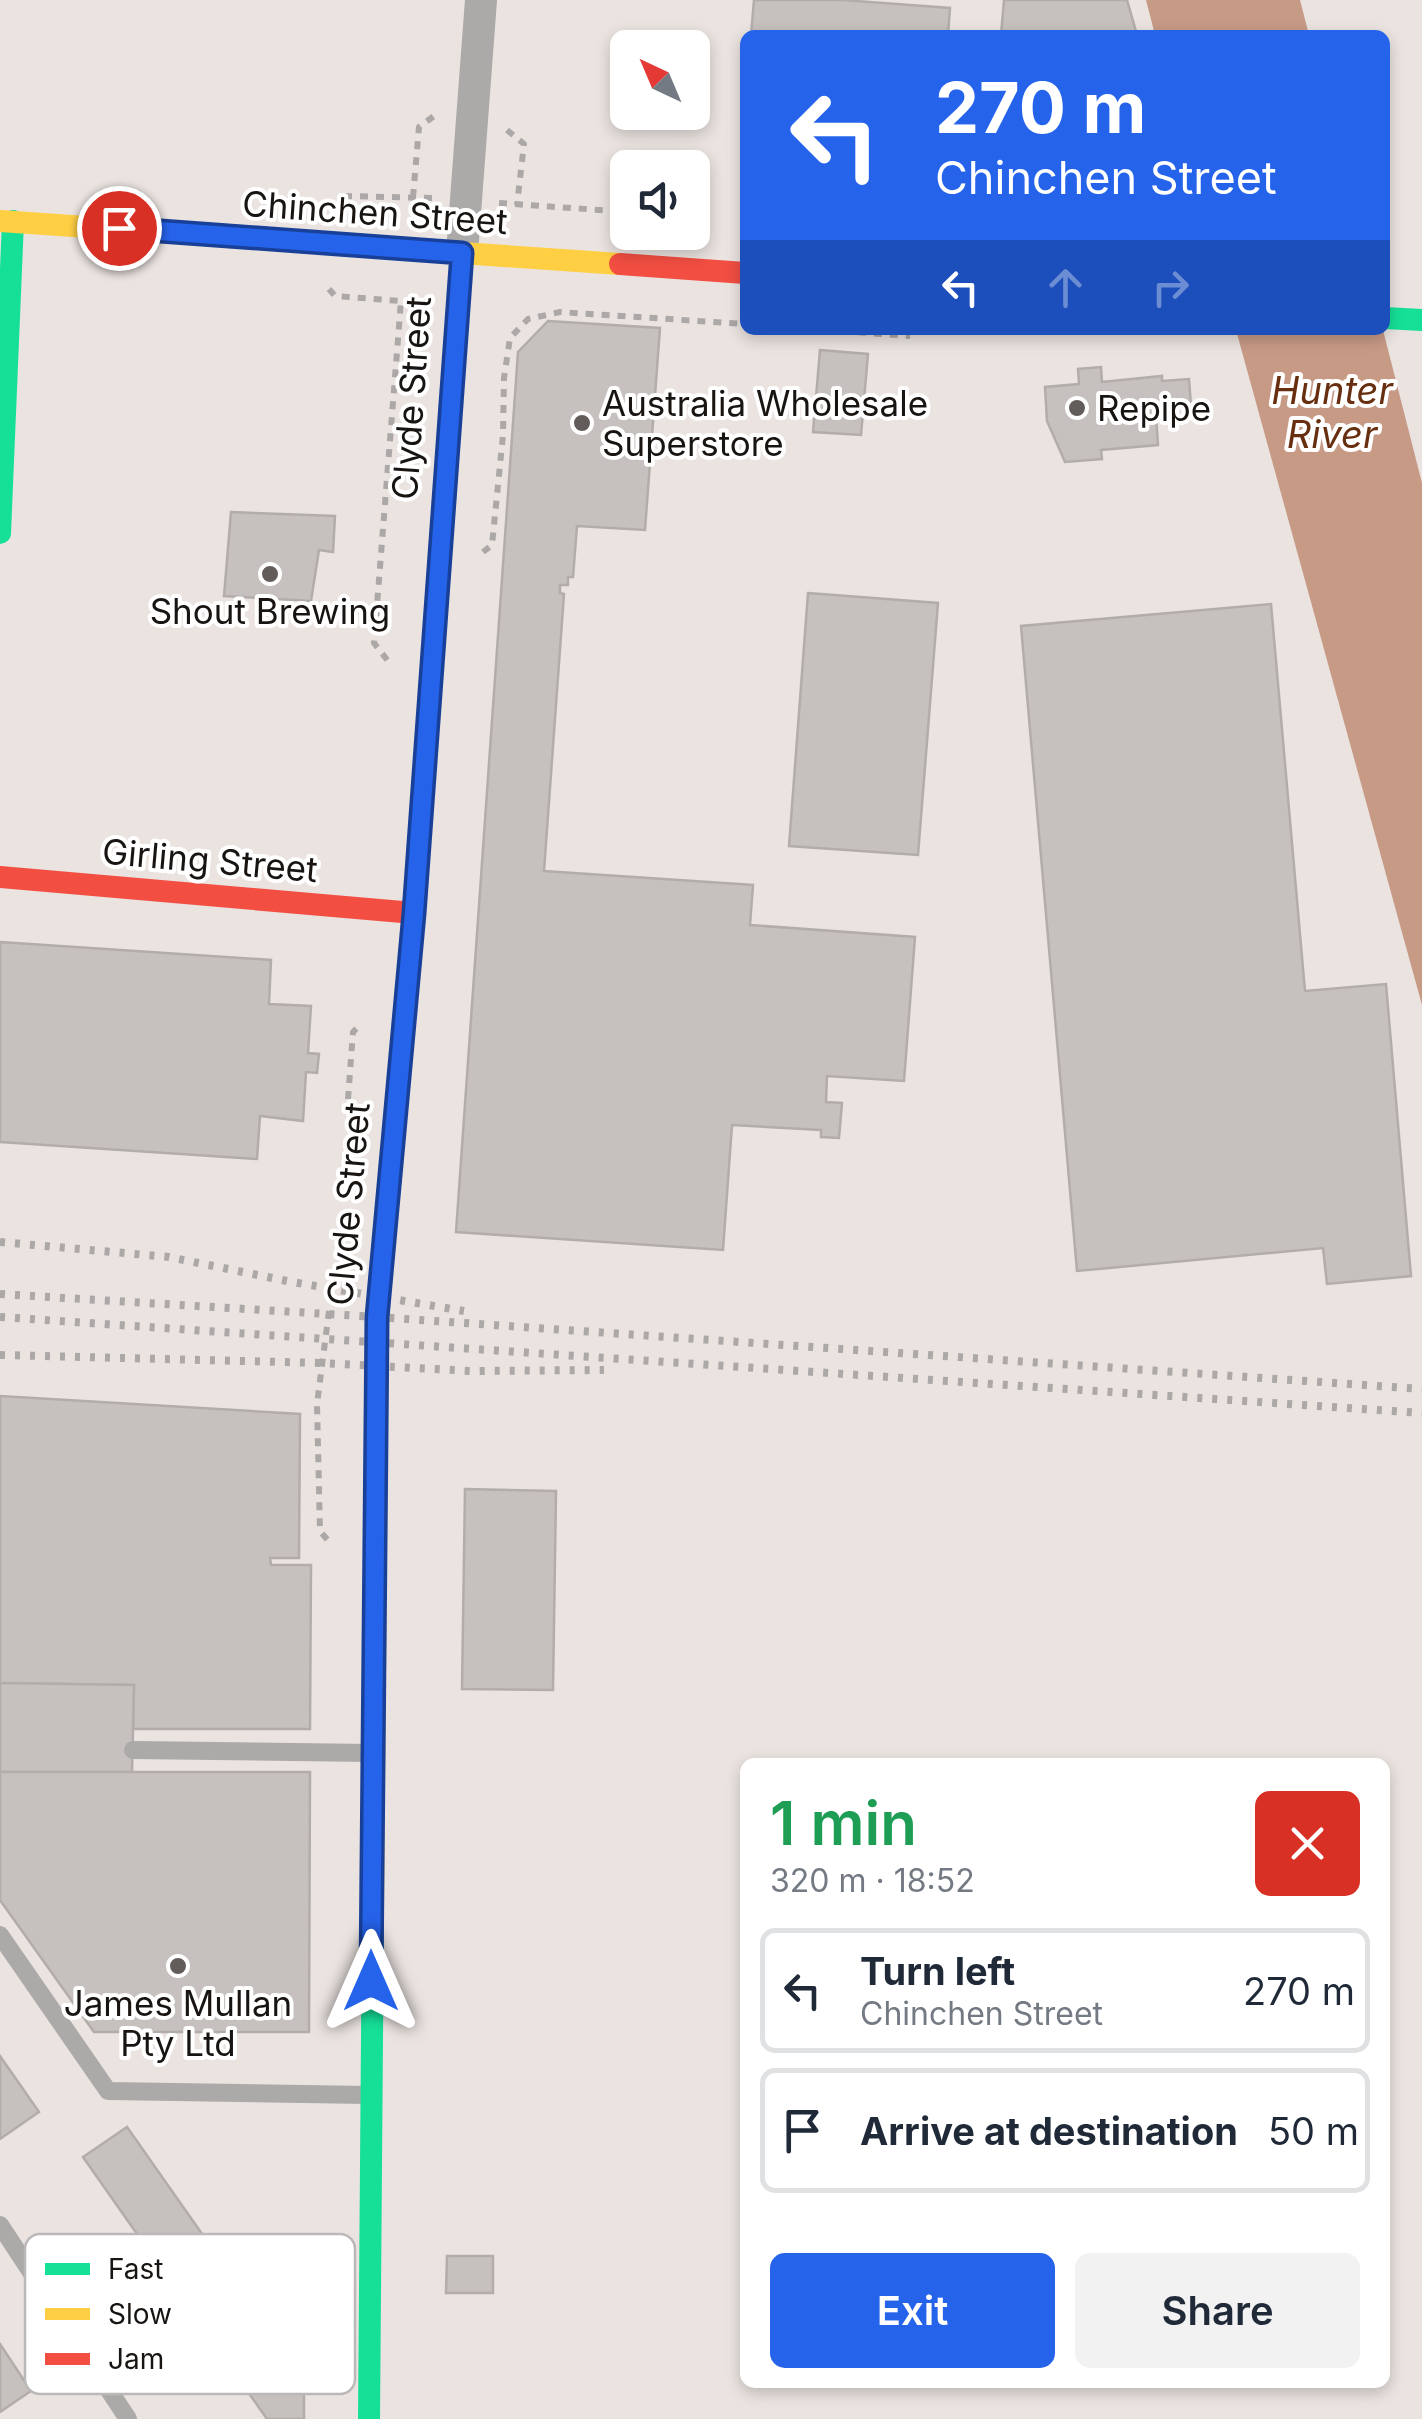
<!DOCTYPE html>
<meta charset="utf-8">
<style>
:root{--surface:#fff;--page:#f2f2f3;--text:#1f2937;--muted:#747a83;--line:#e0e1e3;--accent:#2563eb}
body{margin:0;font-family:Inter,sans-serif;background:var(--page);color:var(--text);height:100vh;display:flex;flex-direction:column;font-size:38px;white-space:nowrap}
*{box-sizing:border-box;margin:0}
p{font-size:32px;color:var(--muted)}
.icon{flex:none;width:55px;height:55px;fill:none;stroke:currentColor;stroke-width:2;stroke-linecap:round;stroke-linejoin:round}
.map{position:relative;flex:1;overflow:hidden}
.sheet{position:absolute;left:740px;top:1758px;width:650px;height:630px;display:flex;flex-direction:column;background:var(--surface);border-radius:15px;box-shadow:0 5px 15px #0003}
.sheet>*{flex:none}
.guide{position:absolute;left:740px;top:30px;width:650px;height:305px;border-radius:15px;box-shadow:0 5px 15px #0003;background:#2563eb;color:#fff;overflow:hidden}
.needle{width:65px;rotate:316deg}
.controls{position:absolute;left:610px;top:30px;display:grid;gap:20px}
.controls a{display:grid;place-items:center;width:100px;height:100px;border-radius:15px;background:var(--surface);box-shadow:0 5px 15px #0003;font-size:50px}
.pin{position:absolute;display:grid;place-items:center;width:85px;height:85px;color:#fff;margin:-42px;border:5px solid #fff;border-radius:50%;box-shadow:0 2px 10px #0007}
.me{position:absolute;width:110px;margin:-55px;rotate:0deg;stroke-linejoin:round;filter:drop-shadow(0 0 8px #0008)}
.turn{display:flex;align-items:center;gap:35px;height:210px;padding:0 30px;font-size:45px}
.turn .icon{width:130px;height:130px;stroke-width:2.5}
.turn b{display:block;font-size:70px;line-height:85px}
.lanes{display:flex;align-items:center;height:95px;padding:0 30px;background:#0003;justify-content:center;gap:50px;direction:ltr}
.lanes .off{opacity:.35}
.round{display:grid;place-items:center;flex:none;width:105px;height:105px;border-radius:15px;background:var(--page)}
.headline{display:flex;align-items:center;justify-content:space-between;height:170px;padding:0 30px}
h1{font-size:60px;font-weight:600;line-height:75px;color:#1e9e55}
.cta{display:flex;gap:20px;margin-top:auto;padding:20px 30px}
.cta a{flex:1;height:115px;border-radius:15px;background:var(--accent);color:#fff;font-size:40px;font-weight:600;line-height:115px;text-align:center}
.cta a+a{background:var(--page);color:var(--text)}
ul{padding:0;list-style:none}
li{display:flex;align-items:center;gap:30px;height:125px;margin:0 20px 15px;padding:0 10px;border:5px solid var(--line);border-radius:15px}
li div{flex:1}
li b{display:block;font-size:38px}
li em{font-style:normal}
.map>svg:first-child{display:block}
.water{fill:#c79a86}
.building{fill:#c6c1be;stroke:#b2adab;stroke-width:2.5}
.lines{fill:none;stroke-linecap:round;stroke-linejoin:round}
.path{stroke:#aba8a7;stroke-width:6;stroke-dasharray:8 8;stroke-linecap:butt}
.lane{stroke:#aca9a9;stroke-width:18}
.street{stroke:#aca9a9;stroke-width:32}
.fast{stroke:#16e098;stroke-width:22}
.slow{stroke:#ffcf43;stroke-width:22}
.jam{stroke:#f24e42;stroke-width:22}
.rail{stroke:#aca8a7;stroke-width:8;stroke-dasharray:5 10;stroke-linecap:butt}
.route-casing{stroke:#184099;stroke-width:25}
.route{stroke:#2563eb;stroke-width:18}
.poi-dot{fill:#625c5a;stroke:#fff;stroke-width:4}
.labels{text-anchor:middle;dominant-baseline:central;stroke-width:8;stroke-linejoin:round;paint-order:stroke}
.street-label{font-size:35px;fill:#181412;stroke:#fff}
.poi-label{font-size:35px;fill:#181412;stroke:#fff;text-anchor:start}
.water-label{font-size:38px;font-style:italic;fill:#682e10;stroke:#fff}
.key{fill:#fff;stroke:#bab8b8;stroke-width:2.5}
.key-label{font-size:28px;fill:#181412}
</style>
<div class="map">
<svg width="1422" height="2419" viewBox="0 0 1422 2419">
<rect width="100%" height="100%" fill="#eae3e0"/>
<!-- water -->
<g class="water">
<polygon points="1146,0 1300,0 1309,35 1155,35"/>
<polygon points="1236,330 1383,330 1422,483 1422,1005"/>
</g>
<!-- building -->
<g class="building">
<polygon points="754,0 843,0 950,8 948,35 751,35"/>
<polygon points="1004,0 1127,0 1137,35 1001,35"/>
<polygon points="548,321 660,328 645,530 577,526 573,577 568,577 568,585 560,585 560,593 564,594 544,871 753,885 750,925 915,937 904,1081 827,1076 826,1102 842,1103 839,1138 821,1137 821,1130 732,1125 723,1250 456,1232 518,352"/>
<polygon points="820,350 868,354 861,435 813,432"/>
<polygon points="1101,367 1102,382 1162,376 1162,381 1189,379 1191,406 1164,409 1164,415 1156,416 1158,445 1101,450 1102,459 1065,462 1047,421 1045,387 1079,384 1078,369"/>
<polygon points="231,512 335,516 333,552 319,550 311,601 224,596"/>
<polygon points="808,593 938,603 918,855 789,846"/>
<polygon points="1271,604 1305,991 1386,984 1411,1276 1327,1284 1323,1248 1077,1271 1021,626"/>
<polygon points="0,942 271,960 269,1004 311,1006 308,1053 319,1054 317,1073 306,1072 303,1121 260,1116 257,1159 0,1142"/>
<polygon points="0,1396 300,1414 299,1558 270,1558 271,1565 311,1565 310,1729 133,1729 134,1685 0,1683"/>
<polygon points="465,1489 556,1491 553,1690 462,1689"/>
<polygon points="0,1683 134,1685 132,1772 0,1772"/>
<polygon points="0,1772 310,1772 309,2032 94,2032 0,1900"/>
<polygon points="0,2056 39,2112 0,2139"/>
<polygon points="127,2127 240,2288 304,2287 304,2419 267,2419 83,2157"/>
<polygon points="447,2256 493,2256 493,2293 446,2293"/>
<polygon points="0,2344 31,2391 0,2412"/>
</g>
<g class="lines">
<!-- path -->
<g class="path">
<polyline points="507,130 524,144 517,205"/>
<polyline points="344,196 432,198"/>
<polyline points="413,197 419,127 434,116"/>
<polyline points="499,203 628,212"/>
<polyline points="329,289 335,296 401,301 374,643 388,661"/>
<polyline points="826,330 910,336"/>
<polyline points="483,552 492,545 503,435 504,378 510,338 528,319 560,312 745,324"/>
<polyline points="348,1099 353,1032 360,1025"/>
<polyline points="329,1311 317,1404 320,1531 331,1544"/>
</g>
<!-- lane -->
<g class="lane">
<polyline points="133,1750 372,1753"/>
<polyline points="0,1935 108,2091 368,2095"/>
<polyline points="0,2225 128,2419"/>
</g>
<!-- street -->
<polyline class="street" points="462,253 481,0"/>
<!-- fast -->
<g class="fast">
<polyline points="1385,318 1422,320"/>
<polyline points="0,533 13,221"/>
<polyline points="378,1306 414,913 445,487"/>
<polyline points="369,2419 373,1911"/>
</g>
<!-- slow -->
<g class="slow">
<polyline points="0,221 620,264"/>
<polyline points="445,487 462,253"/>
<polyline points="373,1911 378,1306"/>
</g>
<!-- jam -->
<g class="jam">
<polyline points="620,264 745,273"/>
<polyline points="0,877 414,913"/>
</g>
<!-- rail -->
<g class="rail">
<polyline points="0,1242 169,1257 292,1282 464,1311"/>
<polyline points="0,1294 377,1317 1422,1389"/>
<polyline points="0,1317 1422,1413"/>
<polyline points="0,1355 322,1363 471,1371 604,1370"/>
</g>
</g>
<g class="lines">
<defs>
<polyline id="route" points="119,228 462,253 414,913 377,1317 371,1981"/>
</defs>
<!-- route casing -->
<use href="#route" class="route-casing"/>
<!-- route -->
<use href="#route" class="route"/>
</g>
<!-- markers -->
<g class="poi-dot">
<circle cx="1077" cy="408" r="10"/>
<circle cx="582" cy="423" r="10"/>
<circle cx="270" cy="574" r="10"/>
<circle cx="178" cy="1966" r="10"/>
</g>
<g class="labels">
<!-- street labels -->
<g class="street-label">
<text transform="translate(375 212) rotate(4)">Chinchen Street</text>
<text transform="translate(411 398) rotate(-86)">Clyde Street</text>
<text transform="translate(210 860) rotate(5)">Girling Street</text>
<text transform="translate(348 1204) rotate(-85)">Clyde Street</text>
</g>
<!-- poi labels -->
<g class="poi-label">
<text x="602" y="403">Australia Wholesale<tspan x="602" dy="40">Superstore</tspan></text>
<text x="1097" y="408">Repipe</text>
<text x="270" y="611" text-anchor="middle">Shout Brewing</text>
<text x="178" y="2003" text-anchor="middle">James Mullan<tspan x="178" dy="40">Pty Ltd</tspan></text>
</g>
<!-- water labels -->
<g class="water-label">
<text x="1332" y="390">Hunter<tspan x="1332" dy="44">River</tspan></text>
</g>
</g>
<!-- legend -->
<rect x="25" y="2234" width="330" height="160" rx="15" class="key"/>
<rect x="45" y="2263" width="45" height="12" fill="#16e098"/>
<rect x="45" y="2308" width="45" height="12" fill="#ffcf43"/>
<rect x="45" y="2353" width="45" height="12" fill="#f24e42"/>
<g class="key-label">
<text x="108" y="2279">Fast</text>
<text x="108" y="2324">Slow</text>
<text x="108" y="2369">Jam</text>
</g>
</svg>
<div class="controls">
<a><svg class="needle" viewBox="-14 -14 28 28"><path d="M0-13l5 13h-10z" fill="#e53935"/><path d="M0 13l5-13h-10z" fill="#747a83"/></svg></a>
<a><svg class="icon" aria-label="sound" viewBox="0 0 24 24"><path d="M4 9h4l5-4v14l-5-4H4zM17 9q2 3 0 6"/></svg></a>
</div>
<div class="pin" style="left:119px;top:228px;background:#d93025"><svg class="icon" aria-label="arrive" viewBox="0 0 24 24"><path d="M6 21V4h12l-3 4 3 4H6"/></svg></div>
<svg class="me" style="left:371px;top:1981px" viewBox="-20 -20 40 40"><path d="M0-17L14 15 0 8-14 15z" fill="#2563eb" stroke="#fff" stroke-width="4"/></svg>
<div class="guide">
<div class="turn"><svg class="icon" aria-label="left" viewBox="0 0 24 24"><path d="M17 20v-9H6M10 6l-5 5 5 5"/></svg><div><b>270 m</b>Chinchen Street</div></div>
<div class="lanes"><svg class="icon" aria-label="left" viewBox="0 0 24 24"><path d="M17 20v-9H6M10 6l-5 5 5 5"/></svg><svg class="icon off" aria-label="ahead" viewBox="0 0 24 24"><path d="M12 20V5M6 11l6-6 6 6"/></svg><svg class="icon off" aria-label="right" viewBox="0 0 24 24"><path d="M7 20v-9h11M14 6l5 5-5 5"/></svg></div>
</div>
<section class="sheet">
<div class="headline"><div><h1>1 min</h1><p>320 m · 18:52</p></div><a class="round" style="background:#d93025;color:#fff"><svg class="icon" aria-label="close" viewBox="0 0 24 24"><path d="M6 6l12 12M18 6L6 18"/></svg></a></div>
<ul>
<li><svg class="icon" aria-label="left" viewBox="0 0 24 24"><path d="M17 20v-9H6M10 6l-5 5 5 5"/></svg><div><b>Turn left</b><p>Chinchen Street</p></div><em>270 m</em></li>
<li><svg class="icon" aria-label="arrive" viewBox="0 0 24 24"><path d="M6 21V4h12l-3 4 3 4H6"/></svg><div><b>Arrive at destination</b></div><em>50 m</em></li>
</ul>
<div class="cta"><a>Exit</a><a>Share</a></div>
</section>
</div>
